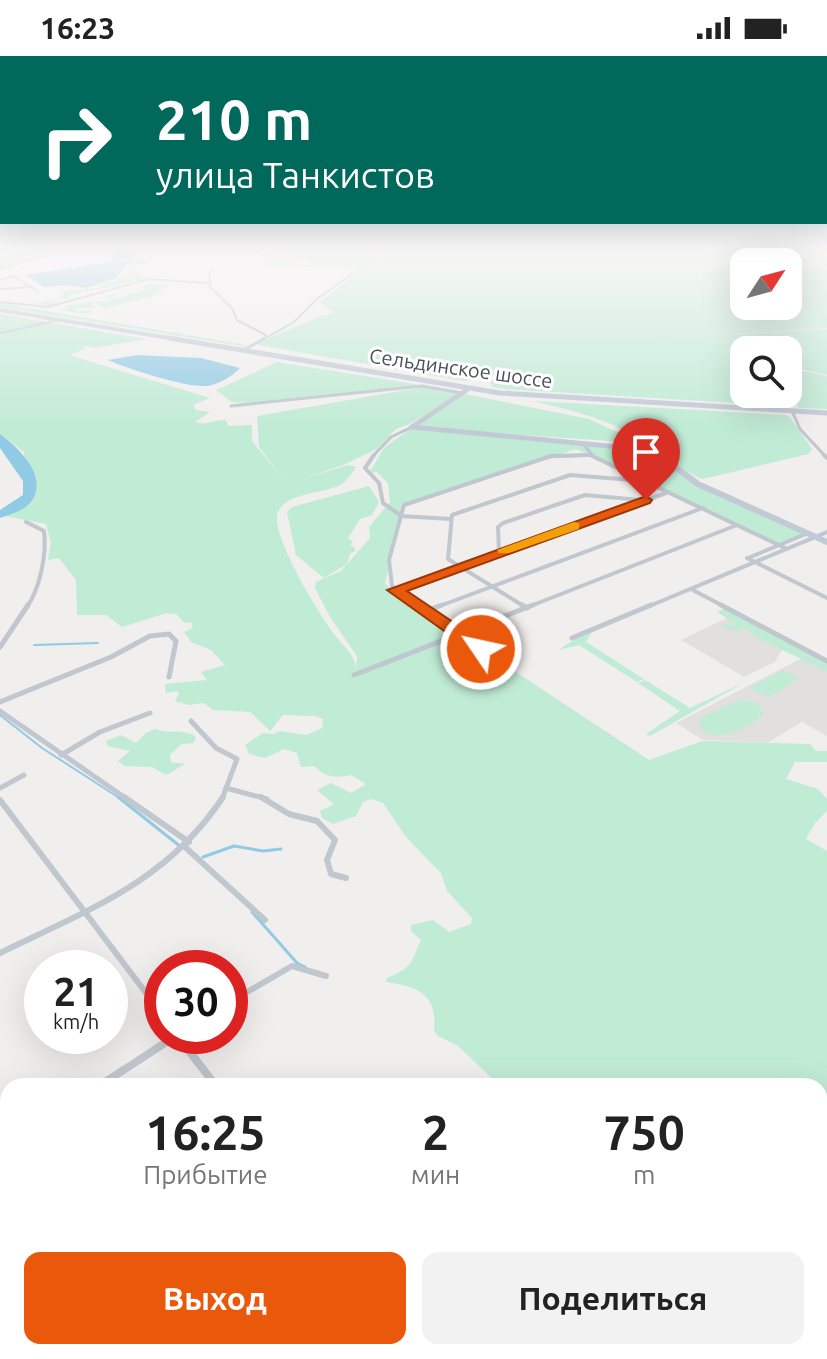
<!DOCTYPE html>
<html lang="ru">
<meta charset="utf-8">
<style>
:root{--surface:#fff;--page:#f2f2f2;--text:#222;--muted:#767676;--accent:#ea580c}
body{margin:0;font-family:Ubuntu,sans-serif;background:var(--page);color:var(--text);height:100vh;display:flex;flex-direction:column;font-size:30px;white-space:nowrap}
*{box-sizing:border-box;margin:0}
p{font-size:26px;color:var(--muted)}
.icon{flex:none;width:44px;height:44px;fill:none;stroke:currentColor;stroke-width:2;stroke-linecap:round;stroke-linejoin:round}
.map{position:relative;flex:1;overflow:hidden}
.side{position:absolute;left:0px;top:1022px;width:828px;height:282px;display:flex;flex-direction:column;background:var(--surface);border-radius:24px 24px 0 0;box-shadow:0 8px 32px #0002}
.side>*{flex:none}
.banner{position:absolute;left:0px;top:0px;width:828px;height:168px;box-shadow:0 8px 32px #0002;background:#00695c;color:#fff;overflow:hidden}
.needle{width:52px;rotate:54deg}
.buttons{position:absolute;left:730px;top:192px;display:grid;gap:16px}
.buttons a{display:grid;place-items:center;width:72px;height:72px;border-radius:16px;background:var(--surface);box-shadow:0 8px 32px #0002;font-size:40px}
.speed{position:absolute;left:24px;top:894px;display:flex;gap:16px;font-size:40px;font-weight:700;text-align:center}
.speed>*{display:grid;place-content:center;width:104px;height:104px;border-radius:50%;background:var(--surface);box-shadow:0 8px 32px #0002;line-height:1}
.speed small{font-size:20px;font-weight:400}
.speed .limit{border:12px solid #d22;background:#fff;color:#111}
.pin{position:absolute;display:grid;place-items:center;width:68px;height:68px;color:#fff;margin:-82px -34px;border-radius:50% 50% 50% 0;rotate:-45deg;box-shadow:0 0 8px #0007}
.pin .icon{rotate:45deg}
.me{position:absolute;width:88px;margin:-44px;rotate:304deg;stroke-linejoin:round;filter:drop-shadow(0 0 6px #0008)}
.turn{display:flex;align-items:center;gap:28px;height:168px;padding:0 24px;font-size:36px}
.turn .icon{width:104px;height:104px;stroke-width:2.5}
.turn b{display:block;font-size:56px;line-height:68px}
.eta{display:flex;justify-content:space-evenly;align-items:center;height:136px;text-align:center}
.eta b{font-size:48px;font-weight:600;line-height:56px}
.action{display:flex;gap:16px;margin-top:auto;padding:16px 24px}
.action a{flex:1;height:92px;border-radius:16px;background:var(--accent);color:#fff;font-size:32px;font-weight:600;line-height:92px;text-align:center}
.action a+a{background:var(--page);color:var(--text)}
.status{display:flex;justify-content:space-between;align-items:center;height:56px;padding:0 40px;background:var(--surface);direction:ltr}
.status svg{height:22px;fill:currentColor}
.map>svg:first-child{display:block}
.education{fill:#e2e0df}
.green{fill:#c0ebd5;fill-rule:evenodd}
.water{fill:#91cae4}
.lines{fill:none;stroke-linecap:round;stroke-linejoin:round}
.stream-far1{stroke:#91cae4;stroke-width:2}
.stream{stroke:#91cae4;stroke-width:3}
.street-far5{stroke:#c0c7cf;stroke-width:2}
.street-far4{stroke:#c0c7cf;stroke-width:3}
.street-far3{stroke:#c0c7cf;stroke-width:4}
.street-far2{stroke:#c0c7cf;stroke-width:5}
.street-far1{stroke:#c0c7cf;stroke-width:6}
.street{stroke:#c0c7cf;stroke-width:8}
.secondary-far2{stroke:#c2cad6;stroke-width:4}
.secondary-far1{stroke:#c2cad6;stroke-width:5}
.secondary{stroke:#c2cad6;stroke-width:6}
.route{fill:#ea580c;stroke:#983908;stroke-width:2}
.slow{fill:#f59e0b}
.labels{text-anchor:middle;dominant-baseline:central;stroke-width:6;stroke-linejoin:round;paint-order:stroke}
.far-street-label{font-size:20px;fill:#48505a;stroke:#fff}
</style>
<div class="status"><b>16:23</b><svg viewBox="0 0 49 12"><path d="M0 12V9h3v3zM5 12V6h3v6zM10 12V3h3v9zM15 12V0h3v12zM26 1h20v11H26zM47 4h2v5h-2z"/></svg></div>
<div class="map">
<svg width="827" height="1303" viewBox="0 0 827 1303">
<rect width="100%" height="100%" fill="#f1eeee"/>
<!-- education -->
<g class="education">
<polygon points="733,559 791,590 781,595 775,606 744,621 681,584"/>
<polygon points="808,599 827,609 827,680 802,666 767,687 703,684 676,667"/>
</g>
<!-- green -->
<g class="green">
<polygon points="0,192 68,192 0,212"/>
<path d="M262,192H369L375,195L373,192H827V272L654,283L827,273V319L788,310V294H744V338H788V312L827,320V353L799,352L796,348L780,346L783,350L504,333L493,331L490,326L513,315L465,325L258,289L257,287L321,260L334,257L320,246L381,198L377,194V199L363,210L356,209L355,213L309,209L323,211H267L261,206L274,205L260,201L264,198L245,196L262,193V197H270L268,200L278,204L285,202L279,206L294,208L286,205L307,209L308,206L303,203L291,204L293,202L284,198H271L278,195ZM744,206H788V250H744Z"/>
<polygon points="129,205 139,208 131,216 150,222 67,240 69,242 60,243 50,250 35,247 54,243 53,246 64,240 63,235 99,232 104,226 118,224 123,217 122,221 135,223 125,219 129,215 125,213 131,207"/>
<path d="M150,228L169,229L152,240L106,252L94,247L91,249L98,252H74L76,255L90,254L89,258L59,254L70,252L66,250L94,245L109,246V243L105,240L115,239L110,243L126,241V238L117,241C126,237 137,239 146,232H140Z"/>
<polygon points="0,247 240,288 248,291 0,251"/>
<path d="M0,258L146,283L95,292L83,290L85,293L69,299L210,342L193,349L196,354L210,356L195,366C206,370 215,363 226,364L228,370L252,369V385L285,425L259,391L257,360L423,331L460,337L412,367L396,373L377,393L343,409L305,422L348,409L356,411C352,417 346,426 340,429C323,438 287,436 278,456C269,477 319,558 334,578C342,589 356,599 356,613L357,600L330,561L315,532L316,526L341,515L370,482L369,471L390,446L388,427L377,416L369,417L384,392L410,373L651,396L693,427L804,478L778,487L576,393L403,449L385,528L506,614H513L649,704L702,685L810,688L816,695H827V706H795L786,723L818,733L827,743V755L815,767L806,783L827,795V1062L820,1059V1030H500L458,990L438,980L434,975C438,938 417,930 386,926L387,922C413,911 411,907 421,884L411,875V869L433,864L449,876L471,868L472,862L447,835L441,817L406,781L383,747L371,743L363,746L356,760L333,768L322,762L320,755L334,748L317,734L331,727L351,737L366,728L351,719C336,722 326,722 314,710L301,711L297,697L284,693L265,702L249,698L245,689L263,677L274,678L279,675L307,679L322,672L323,663L315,660L283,659L270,675L250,656L213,654L204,647L189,649L175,645L179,638L177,635L166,637L165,628L207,624L201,616L225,609L211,594L191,586L184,576L193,572L191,566L185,567L176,558L167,557L122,571L106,559H77L76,524L59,502L48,504L51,487L46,468L5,460L23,452L24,396L0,378Z"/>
<polygon points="277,306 415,328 419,330 250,347 232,346 216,334"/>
<polygon points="465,338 589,363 640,387 421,372 416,367"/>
<path d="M533,345L785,359L790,361L812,393L808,398L703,423C691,421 649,389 634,380C605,362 566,353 533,345Z"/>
<polygon points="369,430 379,446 372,459 360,463 348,482 353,486 350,489 355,492 355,495 350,498 347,508 324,522 296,499 287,456 292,451"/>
<path d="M725,553L827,607V616C806,604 755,583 744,572L737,576L722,571L724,567L734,570L733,573L736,568L717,556Z"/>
<polygon points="607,570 592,576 586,586 644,623 637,626 579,589 558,594 575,583"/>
<polygon points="783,614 800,623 791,625 791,628 768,641 749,632"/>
<polygon points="645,624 690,652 745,626 650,680 646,678 680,655 638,627"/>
<path d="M740,644L757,647L764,658C747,672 719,689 699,672L701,662Z"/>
<path d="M155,673C170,679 182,671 196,681L194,687L181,688L170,699L171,706L185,708L166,719L152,711L124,710L118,705L130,695L108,690L106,685L121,679L136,687L146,677Z"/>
</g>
<!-- water -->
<g class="water">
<polygon points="118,192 133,192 133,201 116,222 86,232 67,229 44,231 25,219 110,206 115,199 111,196"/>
<path d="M137,299L201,302L240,312C233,320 217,329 206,330C183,331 129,313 108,304Z"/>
<path d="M0,378C17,391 47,417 33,443C27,454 11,458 0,462V454L23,439V425L0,392Z"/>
</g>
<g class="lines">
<!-- stream-far1 -->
<g class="stream-far1">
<polyline points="134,197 170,192"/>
<polyline points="128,204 144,205"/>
<polyline points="128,207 148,207"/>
<polyline points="34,589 98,587"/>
<polyline points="0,659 42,692 121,743"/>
</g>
<!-- stream -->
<g class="stream">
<polyline points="118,741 181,791"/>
<polyline points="203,801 234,790 263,795 281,793"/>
<polyline points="252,856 297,907 305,911"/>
</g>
<!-- street-far5 -->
<g class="street-far5">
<polyline points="0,213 68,192"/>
<polyline points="212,213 209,218 210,231 232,252 237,264 266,279"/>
<polyline points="0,224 14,220 30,231"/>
<polyline points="0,233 31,231 37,235"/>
<polyline points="0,246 48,251 149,223 208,227"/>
<polyline points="1,277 59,264"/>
<polyline points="262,284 294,266 317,243 380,198 370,192"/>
</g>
<!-- street-far4 -->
<g class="street-far4">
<polyline points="244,294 265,282"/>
<polyline points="231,350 422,330 462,337"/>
<polyline points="792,355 800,373 826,401"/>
<polyline points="582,387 594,401"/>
<polyline points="372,401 391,381 412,371"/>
<polyline points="548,401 590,399"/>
</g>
<!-- street-far3 -->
<g class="street-far3">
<polyline points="374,399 365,412 379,427 383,447 400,459"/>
<polyline points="590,399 787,493"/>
<polyline points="824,399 827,402"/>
<polyline points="400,460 451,463"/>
<path d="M26,466L44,475C47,498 40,532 27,551"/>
<polyline points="499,496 498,471 503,467 585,439 641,444"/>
<polyline points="747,502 827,542"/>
<polyline points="748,502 808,477"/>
<polyline points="691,533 725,551"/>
<polyline points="396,534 669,436"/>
<polyline points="421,551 392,530 389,504 404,449 551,400 588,399"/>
<polyline points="437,551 703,452"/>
<polyline points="525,551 448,503 452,459 570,419 645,425"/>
<polyline points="528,551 737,469"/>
<polyline points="647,551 827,476"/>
</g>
<!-- street-far2 -->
<g class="street-far2">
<polyline points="418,549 506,612"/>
<polyline points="522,549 527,552"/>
<polyline points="721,549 827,605"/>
<polyline points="426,555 442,549"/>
<polyline points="572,582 651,549"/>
<polyline points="0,591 28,549"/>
<polyline points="354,619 533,549"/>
<polyline points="0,646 111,601 150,580 169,578 176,585 169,621"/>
<polyline points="0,655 127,743"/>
<polyline points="191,665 216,692 237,703 222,743"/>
<polyline points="61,699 100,676 150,657"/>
<polyline points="0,732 24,719"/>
<polyline points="226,732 267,743"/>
</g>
<!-- street-far1 -->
<g class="street-far1">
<polyline points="124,741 189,786"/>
<polyline points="261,741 289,758 317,765 335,784 327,804 331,818 346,822"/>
<polyline points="0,744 162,958"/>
<polyline points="185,791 265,864"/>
<path d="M0,897C88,854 167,826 223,741"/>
<polyline points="230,946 292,910 326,920"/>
<polyline points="178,980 185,989"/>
<polyline points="162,989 176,980"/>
</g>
<!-- street -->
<g class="street">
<polyline points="183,987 216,1030"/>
<polyline points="99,1030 165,987"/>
<polyline points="0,1094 8,1087"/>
<polyline points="820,1107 827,1112"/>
<polyline points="0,1135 8,1149"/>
<polyline points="88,1296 92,1303"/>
<polyline points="411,1296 416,1303"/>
<polyline points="745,1296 777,1303"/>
<polyline points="97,1303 106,1296"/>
<polyline points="531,1303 539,1296"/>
<polyline points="816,1303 827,1296"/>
</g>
<!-- secondary-far2 -->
<polyline class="secondary-far2" points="0,254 181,284"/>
<!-- secondary-far1 -->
<g class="secondary-far1">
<polyline points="169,282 500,337 827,357"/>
<polyline points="412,371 648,394 662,401"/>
<polyline points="412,371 468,333"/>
</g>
<!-- secondary -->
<polyline class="secondary" points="659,399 698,428 827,486"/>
</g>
<!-- sky -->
<linearGradient id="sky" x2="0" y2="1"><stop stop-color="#85bde6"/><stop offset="0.51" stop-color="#f9f7f7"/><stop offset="1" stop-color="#f9f7f7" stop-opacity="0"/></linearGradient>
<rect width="827" height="374" fill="url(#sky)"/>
<!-- route -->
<polygon class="route" points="646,440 652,444 650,447 407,535 487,589 489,593 487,597 475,597 387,534"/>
<!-- slow -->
<polygon class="slow" points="574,466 579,467 579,473 509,497 499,497 497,494"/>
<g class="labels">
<!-- far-street labels -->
<g class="far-street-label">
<text transform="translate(461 312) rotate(8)">Сельдинское шоссе</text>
</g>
</g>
</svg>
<div class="buttons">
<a><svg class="needle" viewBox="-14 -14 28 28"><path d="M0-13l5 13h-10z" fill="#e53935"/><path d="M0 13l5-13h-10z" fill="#767676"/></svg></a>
<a><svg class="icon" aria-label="search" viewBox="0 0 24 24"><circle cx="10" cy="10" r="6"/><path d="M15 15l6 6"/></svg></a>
</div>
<div class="speed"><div>21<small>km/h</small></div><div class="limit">30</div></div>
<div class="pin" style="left:646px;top:444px;background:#d93025"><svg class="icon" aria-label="arrive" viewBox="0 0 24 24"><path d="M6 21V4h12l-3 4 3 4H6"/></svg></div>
<svg class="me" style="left:481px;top:593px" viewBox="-20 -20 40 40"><circle r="17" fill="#ea580c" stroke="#fff" stroke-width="3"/><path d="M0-11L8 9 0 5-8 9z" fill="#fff"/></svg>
<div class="banner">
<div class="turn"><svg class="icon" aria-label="right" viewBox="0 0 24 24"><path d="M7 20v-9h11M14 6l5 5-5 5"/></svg><div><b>210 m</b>улица Танкистов</div></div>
</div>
<section class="side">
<div class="eta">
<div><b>16:25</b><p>Прибытие</p></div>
<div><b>2</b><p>мин</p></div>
<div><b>750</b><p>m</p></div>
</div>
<div class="action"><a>Выход</a><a>Поделиться</a></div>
</section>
</div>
